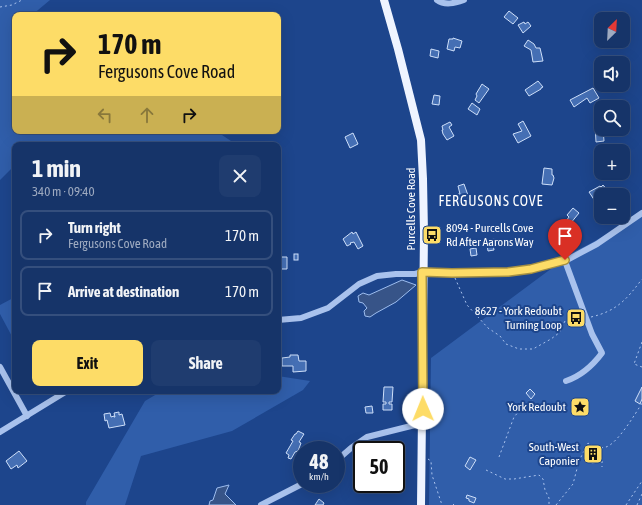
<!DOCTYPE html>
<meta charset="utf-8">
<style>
:root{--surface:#163469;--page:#1f3c6f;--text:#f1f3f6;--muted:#9eaac0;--line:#354f7d;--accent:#fddc67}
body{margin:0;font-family:"Asap Condensed",sans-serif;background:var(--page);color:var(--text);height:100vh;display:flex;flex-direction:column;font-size:15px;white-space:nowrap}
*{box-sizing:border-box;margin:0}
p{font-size:13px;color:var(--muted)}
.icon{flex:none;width:22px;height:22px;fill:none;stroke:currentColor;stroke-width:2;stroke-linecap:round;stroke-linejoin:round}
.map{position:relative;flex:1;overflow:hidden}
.drawer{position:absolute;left:12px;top:142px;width:269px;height:252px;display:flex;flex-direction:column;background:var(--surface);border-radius:8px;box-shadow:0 4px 16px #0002,0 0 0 1px var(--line)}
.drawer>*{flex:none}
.guide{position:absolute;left:12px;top:12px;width:269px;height:122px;border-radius:8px;box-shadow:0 4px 16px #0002,0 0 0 1px var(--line);background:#fddc67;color:#111;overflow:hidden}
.needle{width:26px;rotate:24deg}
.buttons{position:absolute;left:594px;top:12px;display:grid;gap:8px}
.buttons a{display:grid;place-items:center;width:36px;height:36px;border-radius:8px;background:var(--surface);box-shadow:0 4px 16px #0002,0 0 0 1px var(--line);font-size:20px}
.speed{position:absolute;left:293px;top:441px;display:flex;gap:8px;font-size:20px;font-weight:700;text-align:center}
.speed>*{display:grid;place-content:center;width:52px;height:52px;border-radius:50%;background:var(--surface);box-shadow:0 4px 16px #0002,0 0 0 1px var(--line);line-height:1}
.speed small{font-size:10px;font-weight:400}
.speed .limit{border:2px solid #111;border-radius:6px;background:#fff;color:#111}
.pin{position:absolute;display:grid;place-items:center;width:34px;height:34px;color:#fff;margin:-41px -17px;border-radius:50% 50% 50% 0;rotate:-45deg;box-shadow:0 0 4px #0007}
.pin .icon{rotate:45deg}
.me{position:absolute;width:44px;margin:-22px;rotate:359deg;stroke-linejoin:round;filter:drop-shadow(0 0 3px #0008)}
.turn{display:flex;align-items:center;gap:14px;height:84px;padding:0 20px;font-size:18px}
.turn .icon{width:52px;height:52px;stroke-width:2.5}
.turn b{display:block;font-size:28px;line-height:34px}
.lanes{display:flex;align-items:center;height:38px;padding:0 20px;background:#0003;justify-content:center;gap:20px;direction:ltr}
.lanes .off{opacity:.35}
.round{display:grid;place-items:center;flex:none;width:42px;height:42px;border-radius:8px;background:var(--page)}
.summary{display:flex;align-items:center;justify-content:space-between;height:68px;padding:0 20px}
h1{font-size:24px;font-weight:700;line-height:30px}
.primary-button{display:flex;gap:8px;margin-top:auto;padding:8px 20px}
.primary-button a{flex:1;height:46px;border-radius:8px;background:var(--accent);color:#111;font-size:16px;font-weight:700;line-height:46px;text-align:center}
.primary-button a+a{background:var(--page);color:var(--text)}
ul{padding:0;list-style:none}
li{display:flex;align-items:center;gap:12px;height:50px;margin:0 8px 6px;padding:0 12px;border:2px solid var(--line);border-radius:8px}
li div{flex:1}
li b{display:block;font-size:15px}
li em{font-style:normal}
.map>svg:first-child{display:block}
.green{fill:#305eaa}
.water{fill:#375488;stroke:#9cbcee}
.building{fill:#456fb4;stroke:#cedff9}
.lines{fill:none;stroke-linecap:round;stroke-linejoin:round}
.path{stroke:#a9c2ed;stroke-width:1;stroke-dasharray:2 3;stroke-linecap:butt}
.minor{stroke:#a9c2ed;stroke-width:6}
.major{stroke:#eff4ff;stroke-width:8}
.route-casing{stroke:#a48f43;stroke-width:10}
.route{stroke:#fddc67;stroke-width:7}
.labels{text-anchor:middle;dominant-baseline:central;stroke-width:4;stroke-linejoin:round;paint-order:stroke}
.street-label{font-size:12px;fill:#fff;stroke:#1d458c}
.poi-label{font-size:12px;fill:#fff;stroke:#1d458c;text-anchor:end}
.quarter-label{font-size:14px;letter-spacing:1px;fill:#fff;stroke:#1d458c}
</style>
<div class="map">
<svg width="642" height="505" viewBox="0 0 642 505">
<rect width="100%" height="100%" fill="#1d458c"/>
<!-- green -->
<g class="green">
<polygon points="0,0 50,0 32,15 15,15 15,131 216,131 237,145 15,145 15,165 0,180"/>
<path d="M642,213V505H429L431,358L575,251C598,241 620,225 642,213Z"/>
<polygon points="15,297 15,342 0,314 0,305"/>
<polygon points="278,376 310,381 303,390 232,431 141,456 125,505 86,505 86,502 145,401 162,391 278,391"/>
</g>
<!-- water -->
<g class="water">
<polygon points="402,280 416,285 396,302 376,313 370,317 365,316 364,311 367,308 363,303 359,302 358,296 363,293 369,295"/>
<polygon points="229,485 225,494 236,505 209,505 210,501 213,500 217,488"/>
</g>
<!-- building -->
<g class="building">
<polygon points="509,11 518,18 513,24 504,17"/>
<polygon points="524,22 525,24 528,22 531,26 523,33 518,25"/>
<polygon points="594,26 601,26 601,32 595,33"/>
<polygon points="453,38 462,41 460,48 455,47 454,51 447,49 449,39 453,39"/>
<polygon points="528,40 534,44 536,48 540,48 543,61 533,62 531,50 524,46"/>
<polygon points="431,49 439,51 438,58 430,56"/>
<polygon points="538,81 543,87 541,88 541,89 529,96 525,90"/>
<polygon points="482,84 489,89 479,103 475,100 477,96 476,94"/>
<polygon points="593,88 599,98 590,103 587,98 574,107 570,100"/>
<polygon points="434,95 440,96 439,105 432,104"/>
<polygon points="472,103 480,109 477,115 468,109"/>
<polygon points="523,121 531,136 518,143 513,134 522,131 518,124"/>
<polygon points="450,122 452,125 449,127 454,136 447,140 443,134 442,130 443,130 442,126"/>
<polygon points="601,124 601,129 603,129 604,141 596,142 595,125"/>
<polygon points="353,133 358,144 350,148 345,137"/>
<polygon points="623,162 626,164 625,166 629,168 628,172 625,174 624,174 621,180 614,177 616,173 623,173"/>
<polygon points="544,168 552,169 552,175 553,175 554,178 552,185 542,184"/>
<polygon points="464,184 470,201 461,204 458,194 460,194 458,186"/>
<polygon points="603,185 609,192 604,195 601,195 601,197 595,201 589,192 600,186 601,187"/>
<polygon points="573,208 579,213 570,224 566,221 569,217 567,215"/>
<polygon points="352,232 353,234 356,232 363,246 358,249 354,242 350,243 351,244 347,246 343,239"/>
<polygon points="496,239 497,242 499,241 500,245 493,245 494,250 488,251 487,245 489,245 488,240"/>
<polygon points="476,248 477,255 471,256 470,249"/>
<rect x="294" y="254" width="4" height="6"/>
<polygon points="279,257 287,257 287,269 278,269"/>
<polygon points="290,355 298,355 299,361 306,361 306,371 293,372 293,366 282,366 282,358 290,357"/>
<polygon points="384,387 393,387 392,402 389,402 389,404 392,404 392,410 383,410 383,404 386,404 386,402 383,402"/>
<polygon points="642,387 642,399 640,404 635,401"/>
<polygon points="530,389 535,394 531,399 526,393"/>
<polygon points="372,406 373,413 366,413 365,407"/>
<polygon points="119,412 119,415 122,414 125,425 109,428 107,420 105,421 104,414 110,413 111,417 114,416 114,417 115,417 114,413"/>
<polygon points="298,431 304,434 299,442 301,443 298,451 295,452 291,459 288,458 289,455 286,453 293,441 291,440 295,434 296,434"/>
<polygon points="598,449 599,462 592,463 585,458 590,450"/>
<polygon points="19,451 27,461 18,468 17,465 11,469 6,461"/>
<polygon points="470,457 476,460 470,470 465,466"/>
<polygon points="467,495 476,498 474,503 469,501 469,499 466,498"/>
<polygon points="319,499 324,503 323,505 315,505"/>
</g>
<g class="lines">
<!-- path -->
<g class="path">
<polyline points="0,7 12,5 22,0"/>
<polyline points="455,278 467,305 488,328 500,336 506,344 519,349 533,349 551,339 559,333 565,321 568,319 580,318"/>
<path d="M591,317C617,311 627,299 642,279"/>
<polyline points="642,342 634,364 642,367"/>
<polyline points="499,457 514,417 521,409 534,400"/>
<polyline points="428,459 431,461 432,475 442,505"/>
<polyline points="602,461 602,467"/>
<polyline points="486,470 505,479 514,479 539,475 543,479 545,490 549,498 549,505"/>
<polyline points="453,504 454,505"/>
<path d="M556,505L573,484L579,461L588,443C593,447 600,449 606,447C617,444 636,413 642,403"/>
<polyline points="626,505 642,481"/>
<polyline points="637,505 642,494"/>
</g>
<!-- minor -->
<g class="minor">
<path d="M437,0C445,6 455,3 464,0"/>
<path d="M565,261L592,334L602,353C593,365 581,376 566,381"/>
<polyline points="278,320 301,318 328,308 359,284 377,276 396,274 415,274 422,272 452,273 508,272 531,269 565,261 597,244 642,213"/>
<polyline points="0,367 27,416"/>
<polyline points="0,432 67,391"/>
<polyline points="336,461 351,448 367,437 423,423"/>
<polyline points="261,505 302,484"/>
</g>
<!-- major -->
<polyline class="major" points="384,0 398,49 421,140 423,179 424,233 421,505"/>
</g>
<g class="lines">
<defs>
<polyline id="route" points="423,409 422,272 452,273 508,272 531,269 565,260"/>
</defs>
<!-- route casing -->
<use href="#route" class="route-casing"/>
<!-- route -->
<use href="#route" class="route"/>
</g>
<!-- icons -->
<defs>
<symbol id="bus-square" viewBox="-11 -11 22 22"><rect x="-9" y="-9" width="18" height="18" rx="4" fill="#fddc67" stroke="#1d458c"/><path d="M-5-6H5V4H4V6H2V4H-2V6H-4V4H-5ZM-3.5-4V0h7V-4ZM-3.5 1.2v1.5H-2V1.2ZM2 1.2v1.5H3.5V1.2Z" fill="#111"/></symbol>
<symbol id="sight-square" viewBox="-11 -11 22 22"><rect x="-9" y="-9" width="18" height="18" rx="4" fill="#fddc67" stroke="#1d458c"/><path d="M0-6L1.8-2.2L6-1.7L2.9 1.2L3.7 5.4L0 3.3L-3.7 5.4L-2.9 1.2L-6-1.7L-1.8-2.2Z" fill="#111"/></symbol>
<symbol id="building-square" viewBox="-11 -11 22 22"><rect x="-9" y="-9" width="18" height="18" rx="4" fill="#fddc67" stroke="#1d458c"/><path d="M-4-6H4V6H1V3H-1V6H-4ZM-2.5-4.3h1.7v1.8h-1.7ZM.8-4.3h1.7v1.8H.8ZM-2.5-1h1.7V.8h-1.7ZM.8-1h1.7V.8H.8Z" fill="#111"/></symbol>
</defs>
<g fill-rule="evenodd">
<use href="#bus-square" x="421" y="224" width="22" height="22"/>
<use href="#bus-square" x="565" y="307" width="22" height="22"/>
<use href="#sight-square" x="569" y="396" width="22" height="22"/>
<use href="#building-square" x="582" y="443" width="22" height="22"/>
</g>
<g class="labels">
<!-- street labels -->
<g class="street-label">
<text transform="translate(411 209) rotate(-90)">Purcells Cove Road</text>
</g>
<!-- poi labels -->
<g class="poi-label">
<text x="446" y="228" text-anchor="start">8094 - Purcells Cove<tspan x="446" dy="14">Rd After Aarons Way</tspan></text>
<text x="562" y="311">8627 - York Redoubt<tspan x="562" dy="14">Turning Loop</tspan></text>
<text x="566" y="407">York Redoubt</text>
<text x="579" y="447">South-West<tspan x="579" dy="14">Caponier</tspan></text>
</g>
<!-- quarter labels -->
<g class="quarter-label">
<text x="491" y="201">FERGUSONS COVE</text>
</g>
</g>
</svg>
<div class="buttons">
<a><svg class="needle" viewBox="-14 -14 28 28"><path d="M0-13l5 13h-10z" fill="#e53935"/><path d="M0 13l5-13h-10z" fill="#9eaac0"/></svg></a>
<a><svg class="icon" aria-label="sound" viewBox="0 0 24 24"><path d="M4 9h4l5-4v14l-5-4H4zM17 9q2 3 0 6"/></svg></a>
<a><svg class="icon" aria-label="search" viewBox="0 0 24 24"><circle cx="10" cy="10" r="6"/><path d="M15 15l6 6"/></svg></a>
<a>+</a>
<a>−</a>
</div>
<div class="speed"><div>48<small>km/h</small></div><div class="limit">50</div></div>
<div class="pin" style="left:565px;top:260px;background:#d93025"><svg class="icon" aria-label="arrive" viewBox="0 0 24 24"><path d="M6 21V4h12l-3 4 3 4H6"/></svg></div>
<svg class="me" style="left:423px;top:409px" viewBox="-20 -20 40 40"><circle r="19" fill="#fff"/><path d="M0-13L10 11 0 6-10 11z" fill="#fddc67"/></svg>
<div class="guide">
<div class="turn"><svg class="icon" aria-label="right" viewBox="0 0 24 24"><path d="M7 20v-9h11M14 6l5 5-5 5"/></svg><div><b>170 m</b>Fergusons Cove Road</div></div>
<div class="lanes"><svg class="icon off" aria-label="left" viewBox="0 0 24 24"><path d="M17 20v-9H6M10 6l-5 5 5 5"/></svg><svg class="icon off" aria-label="ahead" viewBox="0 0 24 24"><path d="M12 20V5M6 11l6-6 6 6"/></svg><svg class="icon" aria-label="right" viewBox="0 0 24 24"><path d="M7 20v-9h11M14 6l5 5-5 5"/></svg></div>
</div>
<section class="drawer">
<div class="summary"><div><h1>1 min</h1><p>340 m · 09:40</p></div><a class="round"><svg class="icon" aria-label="close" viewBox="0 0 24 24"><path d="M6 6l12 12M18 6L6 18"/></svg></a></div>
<ul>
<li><svg class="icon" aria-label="right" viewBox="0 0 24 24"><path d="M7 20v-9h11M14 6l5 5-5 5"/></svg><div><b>Turn right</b><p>Fergusons Cove Road</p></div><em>170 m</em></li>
<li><svg class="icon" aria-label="arrive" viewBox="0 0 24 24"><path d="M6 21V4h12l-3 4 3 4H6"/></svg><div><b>Arrive at destination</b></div><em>170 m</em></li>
</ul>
<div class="primary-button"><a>Exit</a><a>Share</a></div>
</section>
</div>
